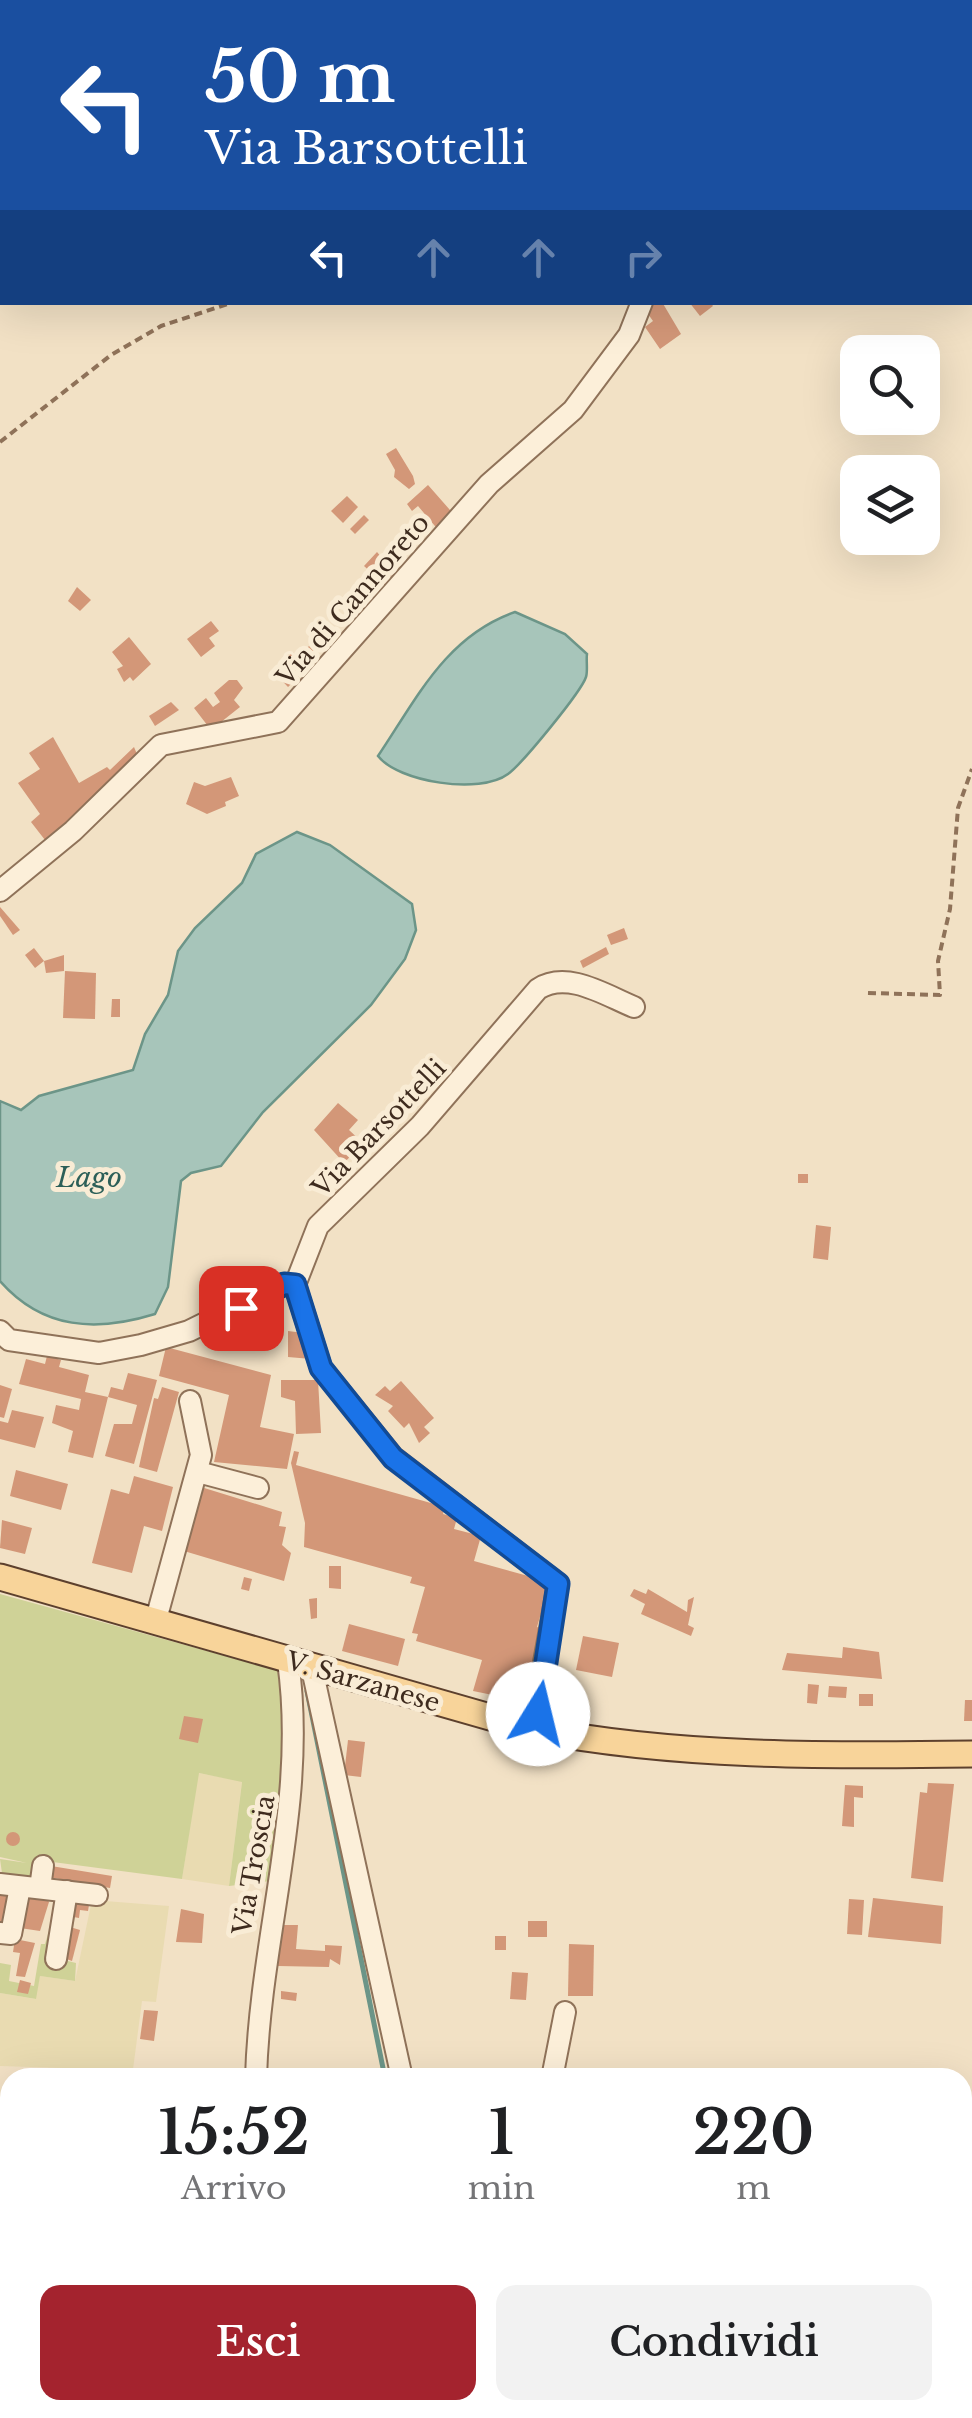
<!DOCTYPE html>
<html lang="it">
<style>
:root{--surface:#fff;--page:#f2f2f2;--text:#202124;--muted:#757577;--accent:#a4232e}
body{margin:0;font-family:"Libre Baskerville",serif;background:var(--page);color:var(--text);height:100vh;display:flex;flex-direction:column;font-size:38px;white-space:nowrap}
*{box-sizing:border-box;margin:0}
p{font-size:32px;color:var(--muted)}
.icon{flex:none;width:55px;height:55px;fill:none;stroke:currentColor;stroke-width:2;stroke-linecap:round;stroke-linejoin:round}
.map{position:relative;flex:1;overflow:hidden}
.details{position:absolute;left:0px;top:2068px;width:972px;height:352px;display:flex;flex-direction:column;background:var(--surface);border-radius:30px 30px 0 0;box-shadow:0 10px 40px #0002}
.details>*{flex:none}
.top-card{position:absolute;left:0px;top:0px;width:972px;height:305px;box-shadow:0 10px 40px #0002;background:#1a4fa0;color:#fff;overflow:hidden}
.tools{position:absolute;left:840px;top:335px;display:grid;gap:20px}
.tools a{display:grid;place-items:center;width:100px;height:100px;border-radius:20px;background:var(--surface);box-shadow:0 10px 40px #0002;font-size:50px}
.pin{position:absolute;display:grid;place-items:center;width:85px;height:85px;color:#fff;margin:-42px;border-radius:20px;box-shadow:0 5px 15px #0006}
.me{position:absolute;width:110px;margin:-55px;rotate:9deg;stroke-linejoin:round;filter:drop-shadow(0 0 8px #0008)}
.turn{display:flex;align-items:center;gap:35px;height:210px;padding:0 40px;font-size:45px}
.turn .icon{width:130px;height:130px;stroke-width:2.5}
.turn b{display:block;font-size:70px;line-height:85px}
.lanes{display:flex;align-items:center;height:95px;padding:0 40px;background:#0003;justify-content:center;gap:50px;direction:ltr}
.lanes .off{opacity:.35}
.eta{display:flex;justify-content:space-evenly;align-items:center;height:170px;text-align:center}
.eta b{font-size:60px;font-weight:600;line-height:70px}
.action{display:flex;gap:20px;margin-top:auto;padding:20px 40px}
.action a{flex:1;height:115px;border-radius:20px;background:var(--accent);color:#fff;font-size:40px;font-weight:600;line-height:115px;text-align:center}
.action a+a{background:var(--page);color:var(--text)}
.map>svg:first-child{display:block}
.farmland{fill:#e9dbb1}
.green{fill:#cfd297}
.water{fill:#a7c5ba;stroke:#6c9588;stroke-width:2.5}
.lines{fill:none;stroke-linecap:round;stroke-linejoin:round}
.stream{stroke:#6c9588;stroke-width:5}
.building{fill:#d39778}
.minor-casing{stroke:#8f7259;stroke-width:24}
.major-casing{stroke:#5d402d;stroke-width:29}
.path{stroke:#8f7259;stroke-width:4;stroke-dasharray:8 5;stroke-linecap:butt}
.minor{stroke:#fcefd9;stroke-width:20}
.major{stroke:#f8d49a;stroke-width:25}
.rail-casing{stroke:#3e2b1e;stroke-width:9}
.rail{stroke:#f9ecd5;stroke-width:5;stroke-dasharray:15;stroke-linecap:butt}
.route-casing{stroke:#114b97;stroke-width:25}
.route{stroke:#1a73e8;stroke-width:18}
.labels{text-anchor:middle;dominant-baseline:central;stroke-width:10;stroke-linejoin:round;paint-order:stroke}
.street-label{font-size:25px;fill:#3e2b1e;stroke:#f9ecd5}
.water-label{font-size:28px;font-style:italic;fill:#2c5f58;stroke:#f9ecd5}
</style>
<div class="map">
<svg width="972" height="2418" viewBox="0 0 972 2418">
<rect width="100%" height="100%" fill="#f2e1c5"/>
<!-- farmland -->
<g class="farmland">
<polygon points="198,1773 242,1781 229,1886 182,1879"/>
<polygon points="92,1900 169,1906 156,2002 142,2001 132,2077 62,2077 63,2068 0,2066 0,1993 35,1999 40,1976 75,1981"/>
<polygon points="963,2379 972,2381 972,2418 673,2418 674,2410 962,2410"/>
</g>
<!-- green -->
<g class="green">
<polygon points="0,1594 283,1672 288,1768 270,1881 229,1886 242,1782 199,1773 182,1879 45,1861 41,1877 3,1880 0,1859 27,1863 0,1857"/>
<polygon points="61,1890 60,1959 76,1963 75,1981 40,1976 36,1999 0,1993 0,1963 11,1965 9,1981 34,1986 41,1944 45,1944"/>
</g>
<!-- water -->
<g class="water">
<path d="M515,612L565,634L587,654C586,660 588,671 586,677C581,692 522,764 508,774C480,795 398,782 378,756C417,698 446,636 515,612Z"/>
<path d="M297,832L330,845L412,904L416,930L405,959L371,1005L263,1112L221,1166L191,1173L181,1181L168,1287L155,1314C97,1332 43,1330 0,1281V1101L21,1110L39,1096L133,1070L145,1034L168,995L178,951L195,928L242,883L256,854Z"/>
</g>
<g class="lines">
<!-- stream -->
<g class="stream">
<polyline points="307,1691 385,2078"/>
<polyline points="460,2410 461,2418"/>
</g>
</g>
<!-- building -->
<g class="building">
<polygon points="650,302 662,302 681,334 660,349 645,327 653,321 643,307"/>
<polygon points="689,302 710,302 713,306 700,316"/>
<polygon points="396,448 413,476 415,484 409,489 394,477 395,470 386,454"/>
<polygon points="428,485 457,518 440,532 418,506 412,511 407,504"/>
<polygon points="347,496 358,507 343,523 331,511"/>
<polygon points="364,515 369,520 355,534 350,529"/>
<polygon points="388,551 401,561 385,585 364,566 377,552 382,558"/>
<polygon points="77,587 91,600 80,611 68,601"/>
<polygon points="211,621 219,631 209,638 215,646 201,657 187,639"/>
<polygon points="129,637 151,664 133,681 130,677 124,682 117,669 123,666 112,652"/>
<polygon points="309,646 319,657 288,687 273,671 293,652 298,657"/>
<polygon points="229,680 237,680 243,688 234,700 240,707 211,730 194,708 206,698 213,707 220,702 214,693"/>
<polygon points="171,702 179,710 155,726 149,716"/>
<polygon points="53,737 79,783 107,767 110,770 134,747 139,759 45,840 31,822 40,814 18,783 40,769 29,753"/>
<polygon points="231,777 239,796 225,802 226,806 207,814 186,804 194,782 205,786"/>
<polygon points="0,907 20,930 13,935 0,916"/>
<polygon points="624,928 628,939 611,945 607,935"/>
<polygon points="606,947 609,954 583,968 580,961"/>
<polygon points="34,948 44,961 35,968 25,955"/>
<polygon points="64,955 64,971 46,973 44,961"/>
<polygon points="65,971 96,973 95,1019 63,1018"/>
<polygon points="112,999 120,999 120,1017 111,1017"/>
<polygon points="338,1103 358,1120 349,1130 363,1143 344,1163 314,1130"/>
<rect x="798" y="1174" width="10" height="9"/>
<polygon points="816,1225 831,1227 828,1260 813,1258"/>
<polygon points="288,1331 304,1333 311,1359 288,1357"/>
<polygon points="166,1347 271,1375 260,1427 294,1434 287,1469 214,1462 229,1395 159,1376"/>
<polygon points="47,1356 61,1360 59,1367 89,1375 85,1392 108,1397 111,1387 123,1390 128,1373 157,1380 134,1464 105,1456 114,1424 132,1424 137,1405 108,1397 93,1458 68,1452 73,1431 52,1423 56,1405 79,1410 81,1399 19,1384 26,1359 45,1364"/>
<polygon points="281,1380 318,1380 321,1433 296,1434 295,1401 281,1397"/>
<polygon points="401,1381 434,1418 424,1427 430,1433 419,1443 409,1423 404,1428 388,1411 393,1406 375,1395 385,1386 390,1391"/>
<polygon points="0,1385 12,1389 4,1418 0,1417"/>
<polygon points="162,1387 179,1392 157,1472 139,1467 154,1398 158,1399"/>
<polygon points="12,1410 44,1417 35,1448 0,1439 0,1421 8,1423"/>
<polygon points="294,1451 299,1452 296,1465 445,1507 443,1514 457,1518 454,1529 481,1536 474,1561 550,1582 537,1627 546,1630 532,1703 473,1691 482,1660 416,1641 418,1634 412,1633 425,1587 410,1583 412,1577 304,1547 305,1523 291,1463"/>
<polygon points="16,1470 68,1484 61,1510 10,1496"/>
<polygon points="134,1476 173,1487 162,1531 144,1526 132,1573 92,1563 111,1489 129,1494"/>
<polygon points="201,1487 282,1512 279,1526 286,1527 282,1545 291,1553 284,1581 184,1551"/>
<polygon points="2,1520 32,1528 25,1554 0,1548"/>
<polygon points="329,1566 341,1566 341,1589 329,1588"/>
<polygon points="244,1577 252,1579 249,1591 241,1589"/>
<polygon points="634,1589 646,1594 648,1589 687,1612 688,1600 694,1597 688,1625 694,1628 691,1636 641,1614 645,1604 630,1596"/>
<polygon points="317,1598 317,1618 311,1619 309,1599"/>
<polygon points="349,1624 405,1639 398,1666 342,1651"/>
<polygon points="583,1636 619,1643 612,1677 576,1670"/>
<polygon points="843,1647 879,1652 882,1679 782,1670 787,1653 842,1658"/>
<polygon points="808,1684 819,1685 817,1704 807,1703"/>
<polygon points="829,1686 847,1687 846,1698 828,1697"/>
<rect x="859" y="1694" width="14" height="12"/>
<polygon points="965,1700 972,1700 972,1721 964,1721"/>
<polygon points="184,1716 203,1719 198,1743 179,1739"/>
<polygon points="348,1740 365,1742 361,1777 344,1775"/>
<polygon points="928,1783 954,1784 943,1882 911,1878 920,1792 927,1793"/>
<polygon points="845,1785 863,1786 863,1798 854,1797 854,1827 842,1826"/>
<circle cx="13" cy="1839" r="7"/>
<polygon points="45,1865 112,1876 110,1888 43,1876"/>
<polygon points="0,1890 8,1892 4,1925 0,1924"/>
<polygon points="26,1893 46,1897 49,1902 40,1931 20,1928"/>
<polygon points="71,1896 90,1899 88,1911 80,1910 79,1918 68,1916"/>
<polygon points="873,1898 943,1906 941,1944 868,1937"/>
<polygon points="849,1899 864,1900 862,1935 847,1934"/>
<polygon points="181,1909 204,1914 202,1943 176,1942"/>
<rect x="528" y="1921" width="19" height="16"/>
<polygon points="281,1925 298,1925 296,1949 325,1951 325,1945 342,1946 340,1965 330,1959 329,1967 278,1966"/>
<polygon points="70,1927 80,1930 72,1961 61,1957"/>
<rect x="495" y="1936" width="11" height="14"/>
<polygon points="15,1939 35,1943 25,1977 16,1976 20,1953 13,1952"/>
<polygon points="569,1944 594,1945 593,1996 568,1996"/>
<polygon points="512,1972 528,1973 526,2000 510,1999"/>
<polygon points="20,1980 31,1983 28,1994 17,1992"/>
<polygon points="281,1991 297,1993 296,2001 281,1999"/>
<polygon points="144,2010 158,2011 154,2041 140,2039"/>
</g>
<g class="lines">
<defs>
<g id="minor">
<polyline points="221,2 224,0"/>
<polyline points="812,2 814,0"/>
<polyline points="0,80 2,79"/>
<polyline points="0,891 73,831 161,745 278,722 489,484 573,410 629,335 642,302"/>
<polyline points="0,1331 9,1340 99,1353 141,1345 189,1331 284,1284 295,1285"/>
<polyline points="198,1472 258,1488"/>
<polyline points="155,1623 201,1455 190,1401"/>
<polyline points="312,1669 402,2078"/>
<path d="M532,1729L558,1584L393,1457L321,1368L295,1285L318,1226L420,1126L538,989C567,970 605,995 634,1007"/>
<polyline points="0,1884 97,1895"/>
<polyline points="40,1888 43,1866"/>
<polyline points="0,1933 11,1934 20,1887"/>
<polyline points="56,1959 67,1891"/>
<path d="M256,2078C260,1934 308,1803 288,1661"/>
<polyline points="552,2078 565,2012"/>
<polyline points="206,2410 207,2418"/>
</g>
<path id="major" d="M0,1577L532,1729C676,1757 825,1756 972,1754"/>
</defs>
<!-- minor casing -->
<use href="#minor" class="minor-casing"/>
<!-- major casing -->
<use href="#major" class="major-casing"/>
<!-- path -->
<g class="path">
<polyline points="469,2 470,0"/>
<polyline points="0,442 111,355 161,326 234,302"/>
<polyline points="868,993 940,995 938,961 950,909 958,808 972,769"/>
</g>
<!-- minor -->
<use href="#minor" class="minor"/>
<!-- major -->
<use href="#major" class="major"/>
<defs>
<g id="rail">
<polyline points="0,2287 10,2298"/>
<polyline points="96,2410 103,2418"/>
</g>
</defs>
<!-- rail casing -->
<use href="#rail" class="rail-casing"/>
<!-- rail -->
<use href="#rail" class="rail"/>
</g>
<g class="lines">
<defs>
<polyline id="route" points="241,1308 284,1284 295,1285 321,1368 393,1458 558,1584 538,1714"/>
</defs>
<!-- route casing -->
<use href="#route" class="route-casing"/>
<!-- route -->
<use href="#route" class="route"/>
</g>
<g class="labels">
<!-- street labels -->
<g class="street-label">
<text transform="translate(353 600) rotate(-49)">Via di Cannoreto</text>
<text transform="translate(379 1128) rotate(-46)">Via Barsottelli</text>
<text transform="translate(363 1682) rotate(16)">V. Sarzanese</text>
<text transform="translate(254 1865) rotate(-80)">Via Troscia</text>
</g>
<!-- water labels -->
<g class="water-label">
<text x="89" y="1177">Lago</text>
</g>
</g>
</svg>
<div class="tools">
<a><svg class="icon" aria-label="search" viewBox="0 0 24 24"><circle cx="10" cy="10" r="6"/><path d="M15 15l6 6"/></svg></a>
<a><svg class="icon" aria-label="layers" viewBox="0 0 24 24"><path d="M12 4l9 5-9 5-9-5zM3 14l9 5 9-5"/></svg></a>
</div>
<div class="pin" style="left:241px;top:1308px;background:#d93025"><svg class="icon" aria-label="arrive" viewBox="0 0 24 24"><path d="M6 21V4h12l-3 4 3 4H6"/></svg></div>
<svg class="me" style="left:538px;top:1714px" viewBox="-20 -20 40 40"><circle r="19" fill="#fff"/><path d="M0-13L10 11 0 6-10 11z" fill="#1a73e8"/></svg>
<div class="top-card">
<div class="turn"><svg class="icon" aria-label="left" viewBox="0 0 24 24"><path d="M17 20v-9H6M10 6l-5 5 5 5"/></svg><div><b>50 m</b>Via Barsottelli</div></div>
<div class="lanes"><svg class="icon" aria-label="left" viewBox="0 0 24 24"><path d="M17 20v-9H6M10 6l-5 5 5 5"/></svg><svg class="icon off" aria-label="ahead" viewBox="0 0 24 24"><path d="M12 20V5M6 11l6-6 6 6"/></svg><svg class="icon off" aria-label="ahead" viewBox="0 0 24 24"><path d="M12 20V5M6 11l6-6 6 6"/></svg><svg class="icon off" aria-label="right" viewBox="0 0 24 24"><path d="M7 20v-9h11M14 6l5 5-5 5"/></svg></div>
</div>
<section class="details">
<div class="eta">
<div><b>15:52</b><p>Arrivo</p></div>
<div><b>1</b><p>min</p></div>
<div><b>220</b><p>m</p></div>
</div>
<div class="action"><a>Esci</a><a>Condividi</a></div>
</section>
</div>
